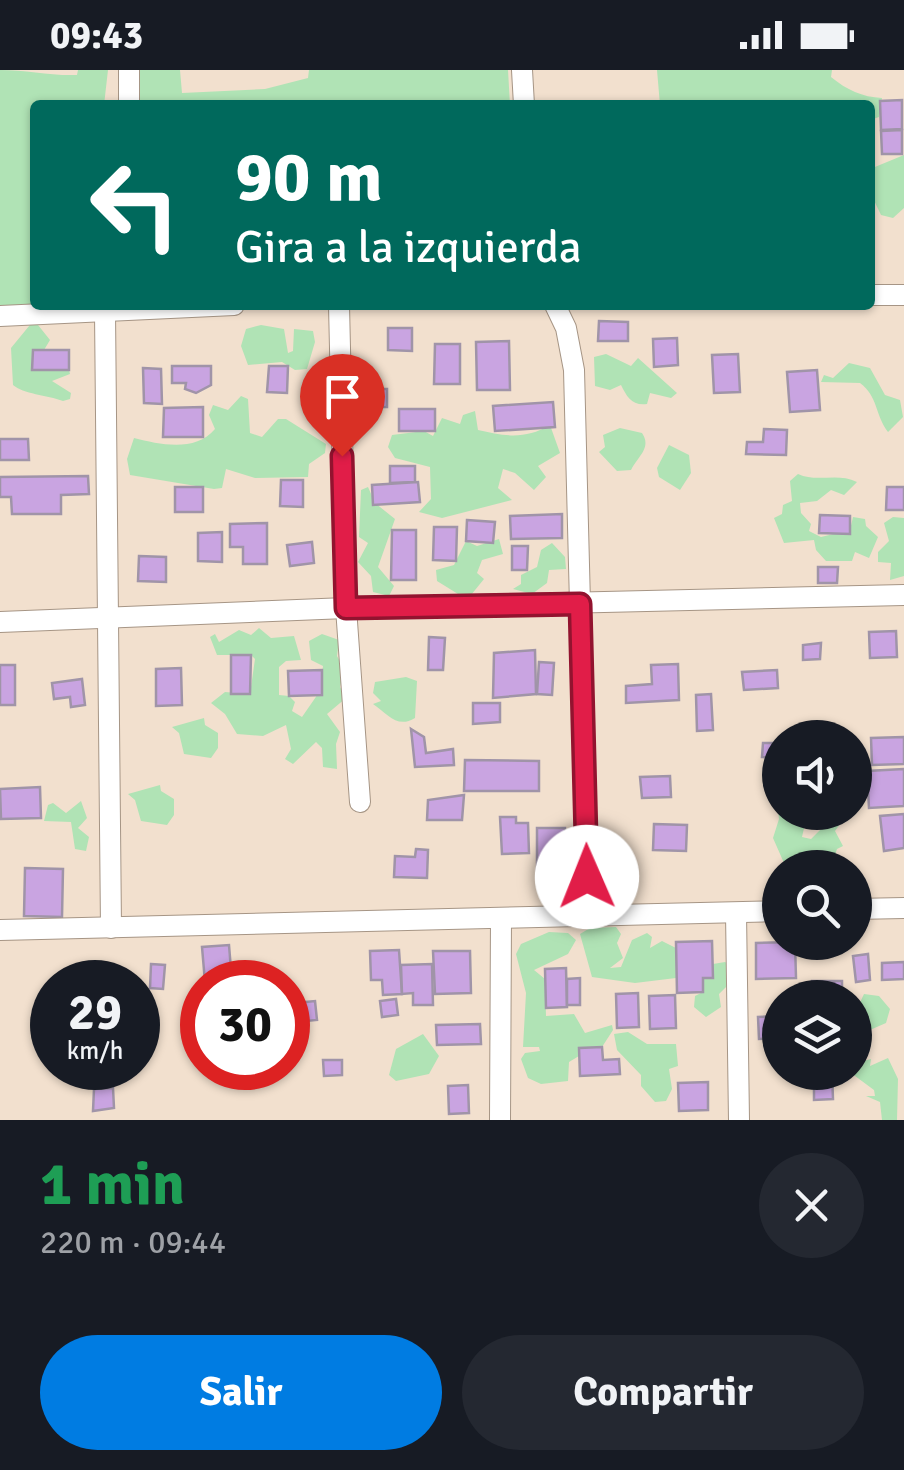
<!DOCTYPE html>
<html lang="es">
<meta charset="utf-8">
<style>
:root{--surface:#171b24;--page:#242831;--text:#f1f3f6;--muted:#9ea1a6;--accent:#007ce2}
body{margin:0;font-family:Signika,sans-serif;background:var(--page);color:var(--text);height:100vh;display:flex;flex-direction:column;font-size:38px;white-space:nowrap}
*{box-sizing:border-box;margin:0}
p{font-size:32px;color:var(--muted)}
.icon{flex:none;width:55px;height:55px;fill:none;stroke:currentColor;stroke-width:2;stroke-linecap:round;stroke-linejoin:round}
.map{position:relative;height:1050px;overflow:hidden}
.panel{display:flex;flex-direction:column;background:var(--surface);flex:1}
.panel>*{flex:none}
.top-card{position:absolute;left:30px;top:30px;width:845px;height:210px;border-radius:10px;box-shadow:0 2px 8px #0004;background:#00695c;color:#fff;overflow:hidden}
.tools{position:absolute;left:762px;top:650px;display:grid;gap:20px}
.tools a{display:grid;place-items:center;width:110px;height:110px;border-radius:50%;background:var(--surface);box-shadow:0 2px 8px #0004;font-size:50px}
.speed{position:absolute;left:30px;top:890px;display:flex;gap:20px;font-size:50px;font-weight:700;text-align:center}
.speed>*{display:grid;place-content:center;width:130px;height:130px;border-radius:50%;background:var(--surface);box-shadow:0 2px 8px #0004;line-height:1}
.speed small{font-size:25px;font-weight:400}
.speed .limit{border:15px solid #d22;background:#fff;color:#111}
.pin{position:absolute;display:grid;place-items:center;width:85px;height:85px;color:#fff;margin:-102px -42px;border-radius:50% 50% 50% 0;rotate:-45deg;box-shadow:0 0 10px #0007}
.pin .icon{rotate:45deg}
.me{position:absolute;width:110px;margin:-55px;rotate:359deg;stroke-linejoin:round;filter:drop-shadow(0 0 8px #0008)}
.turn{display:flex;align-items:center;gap:35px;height:210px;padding:0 40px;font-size:45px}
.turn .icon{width:130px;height:130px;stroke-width:2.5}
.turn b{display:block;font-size:70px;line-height:85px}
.round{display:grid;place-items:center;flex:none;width:105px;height:105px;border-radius:52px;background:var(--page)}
.overview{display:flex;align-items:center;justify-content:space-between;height:170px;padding:0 40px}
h1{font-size:60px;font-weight:800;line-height:75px;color:#1e9e55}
.action{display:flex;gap:20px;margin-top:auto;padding:20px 40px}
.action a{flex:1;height:115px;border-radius:60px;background:var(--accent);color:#fff;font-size:40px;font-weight:800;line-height:115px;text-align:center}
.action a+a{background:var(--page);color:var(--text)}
.status{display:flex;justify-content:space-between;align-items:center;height:70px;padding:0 50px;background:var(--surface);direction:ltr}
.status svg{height:28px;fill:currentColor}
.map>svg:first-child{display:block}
.green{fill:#b0e3b5}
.building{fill:#c9a4e1;stroke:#a094a8;stroke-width:2.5}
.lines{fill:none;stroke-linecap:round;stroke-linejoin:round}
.minor-casing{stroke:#a69585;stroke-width:22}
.minor{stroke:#fff;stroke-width:20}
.route-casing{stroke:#92132f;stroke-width:25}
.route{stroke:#e11d48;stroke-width:18}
</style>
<div class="status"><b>09:43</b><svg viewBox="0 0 49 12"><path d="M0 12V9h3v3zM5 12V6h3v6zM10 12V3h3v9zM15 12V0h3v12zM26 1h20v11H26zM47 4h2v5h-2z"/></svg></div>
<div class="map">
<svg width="904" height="1050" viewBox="0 0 904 1050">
<rect width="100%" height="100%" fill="#f2e0ce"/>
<!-- green -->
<g class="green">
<path d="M0,0C26,0 51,6 77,5L78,0H108L104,35H35V235L0,240Z"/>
<polygon points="137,0 180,0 182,23 265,19 308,8 309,0 508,0 510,35 136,35"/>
<path d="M657,0H832L831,7C847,20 862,27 882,28L879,47L870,50V35H660Z"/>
<polygon points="904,85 904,138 893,148 881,145 870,122 870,99"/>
<path d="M34,250L50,270L44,280H33L34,299L69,300L70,304L52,311L71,323L70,329L63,331C47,325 23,324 13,315L11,278Z"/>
<polygon points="261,255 284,259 288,283 293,281 294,259 313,261 315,272 307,299 295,300 282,292 248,295 241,276 246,259"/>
<path d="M606,284L631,296L638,288L677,323L671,328L650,323L647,334C632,336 627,327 621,315L610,320L595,316L594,287Z"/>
<path d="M849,293L870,298L885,325L900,330L903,347L888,362C875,345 878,326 860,313L821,312L824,305L833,308Z"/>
<path d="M241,326L248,329L250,363L262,367L278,349H286L326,374L325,383L309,394L308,407L255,408L226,399L222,418L214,419L130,405L127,389L134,368C161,375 196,382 215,359L209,345L213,335L228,340Z"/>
<path d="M475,341L478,360C504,366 525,370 550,355L560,383L538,396L546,407L534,420L515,403L503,399L498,418L512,430L442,448L419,442L431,429L430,397L395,388L388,377L392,365L424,361L433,366L442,348L460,354L463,345Z"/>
<path d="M620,358L642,363C652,378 638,386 631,400L617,401L599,382L605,377L603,365Z"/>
<polygon points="669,375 689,385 691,403 680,420 659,407 657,398"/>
<path d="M798,404C817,413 837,402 857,412L844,425L831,420L817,431L800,433L801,443L811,454L809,461L821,467L850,460L853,447L865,449L866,456L878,467L869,488L855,482L852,491H826L816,480L814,470L784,473L774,448L782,444L783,435L792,431L790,411Z"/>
<polygon points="368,417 375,433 395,449 378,497 394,516 389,526 373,522 371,506 358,492 368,473 359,467 361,420"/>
<polygon points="893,447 904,448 904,506 890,510 891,493 878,492 878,482 889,471 884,453"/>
<polygon points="499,469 503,484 482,490 477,503 484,509 471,525 458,524 437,511 436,500 454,495 466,471 477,476"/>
<polygon points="552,473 565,487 566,499 549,500 547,513 532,524 513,519 521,514 521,505 537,497 541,480"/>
<polygon points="259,558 271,568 294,566 301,590 286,591 279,597 279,625 289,626 295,632 292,641 302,647 320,621 323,596 311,590 309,571 322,564 339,570 337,586 344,599 340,617 346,628 327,644 340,662 336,674 337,699 323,697 322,678 316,672 293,694 285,689 291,679 286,655 263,666 237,664 225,644 211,633 225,622 250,624 255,589 251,585 217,585 210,567 215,564 219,572 239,560 251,565"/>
<path d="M406,607L417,611L415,648C397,659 388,644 373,634L381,631L373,623L375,612Z"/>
<polygon points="204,648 205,655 218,663 218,678 211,688 184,684 179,663 172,657"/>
<polygon points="160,715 161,721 174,729 174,745 167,755 141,751 135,730 128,724"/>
<polygon points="780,719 780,742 795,743 796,754 805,754 802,767 811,769 824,756 822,743 848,743 835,761 843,776 837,779 831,797 784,793 773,768 779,749 776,724"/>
<polygon points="81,731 87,748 78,758 89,767 86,781 75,779 71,752 44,751 48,735 53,733 66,743"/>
<polygon points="616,857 621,864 617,873 623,888 610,898 621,897 632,870 647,863 652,867 650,878 662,871 676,878 676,908 635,913 592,907 580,864 590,858"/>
<polygon points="549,862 568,863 576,870 568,884 534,900 545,909 546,946 574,944 585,963 612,955 613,960 602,977 579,978 579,986 569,992 568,1011 541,1014 528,1008 521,989 525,983 540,981 539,977 523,977 526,923 516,884 521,874"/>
<polygon points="725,892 733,897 728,915 719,924 721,937 706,947 694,937 695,926 703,922 703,908 713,908 713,894"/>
<polygon points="864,924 879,926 890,939 886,953 863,963 855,984 855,943"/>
<polygon points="628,962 647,974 676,974 678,996 669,999 672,1019 666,1031 655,1032 641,1016 641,1005 617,980 614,964"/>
<polygon points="423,964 439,986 429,1004 396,1011 389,1005 396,979"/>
<polygon points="888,988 898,1009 897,1050 882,1050 880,1032 866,1026 875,1026 874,1020 851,1003 855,1002 855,993 871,989 870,996"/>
</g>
<!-- building -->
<g class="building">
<polygon points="902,30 902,59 881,60 880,31"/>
<polygon points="902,60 902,84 882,84 881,61"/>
<polygon points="599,251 628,252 628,271 598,271"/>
<polygon points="388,258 412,258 412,281 388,280"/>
<polygon points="677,268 678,295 654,297 653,269"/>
<polygon points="509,271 510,320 477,320 476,272"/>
<polygon points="435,274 460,274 460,314 434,314"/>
<polygon points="33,280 69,280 69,300 32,300"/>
<polygon points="738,284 740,322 714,323 712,285"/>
<polygon points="172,296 211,296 211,315 196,323 185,319 186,313 172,313"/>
<polygon points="269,296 288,296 287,323 267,322"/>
<polygon points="143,298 161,299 162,334 144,333"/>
<polygon points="817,300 820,340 790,342 787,302"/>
<polygon points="370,319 387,319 387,337 369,337"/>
<polygon points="553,332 555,357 495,361 493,336"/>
<polygon points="203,337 203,367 163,367 164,338"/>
<rect x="399" y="339" width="36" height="22"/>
<polygon points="764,359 787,360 786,385 746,384 747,372 763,372"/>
<polygon points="0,369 28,369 29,390 0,390"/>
<polygon points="390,396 415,396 415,412 390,413"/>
<polygon points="88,406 89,424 61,425 61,444 12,444 11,427 0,427 0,407"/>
<polygon points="281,410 303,410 303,437 280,436"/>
<polygon points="418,412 420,432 373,435 372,415"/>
<rect x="175" y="417" width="28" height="25"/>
<polygon points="887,417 904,417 904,440 886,440"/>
<polygon points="562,444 562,468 511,469 510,446"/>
<polygon points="820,445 850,446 850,464 819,463"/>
<polygon points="467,450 495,452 493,473 466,471"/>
<polygon points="267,453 267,494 243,494 243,477 230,477 230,454"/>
<polygon points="434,457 457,457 456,491 433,490"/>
<polygon points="392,460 416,460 416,510 391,510"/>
<polygon points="222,462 222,492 198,491 198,463"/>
<polygon points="312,472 314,493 290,496 287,475"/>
<polygon points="512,476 528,476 527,500 512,500"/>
<polygon points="139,486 166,487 166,512 138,511"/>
<polygon points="818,497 838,497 837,513 818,513"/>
<polygon points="896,561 897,587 870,588 869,562"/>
<polygon points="429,567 445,568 443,600 428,600"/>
<polygon points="821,573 820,589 803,590 803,575"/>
<polygon points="535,580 536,624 493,628 494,583"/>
<polygon points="231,585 251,585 250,624 231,624"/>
<polygon points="539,592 554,593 552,625 537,624"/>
<polygon points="678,594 679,630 626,633 626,616 652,614 651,595"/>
<rect x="0" y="595" width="15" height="40"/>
<polygon points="181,598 182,635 156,636 156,599"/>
<polygon points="322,600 322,625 289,626 288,601"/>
<polygon points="777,600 778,618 744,620 742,602"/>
<polygon points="82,609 85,635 71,637 70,627 54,629 52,613"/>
<polygon points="711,624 713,660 697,661 696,625"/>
<polygon points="473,633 500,633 500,652 473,654"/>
<polygon points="411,659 424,667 426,683 453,679 454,695 415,697"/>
<polygon points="904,667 904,694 872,695 871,668"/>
<polygon points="763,673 780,673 780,688 762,687"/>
<polygon points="465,690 539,691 539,721 464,721"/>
<polygon points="904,699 904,736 869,738 867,701"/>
<polygon points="670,706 671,727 642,728 640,707"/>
<polygon points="40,717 41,748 1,749 0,719"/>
<polygon points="464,725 462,750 427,750 428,730"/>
<polygon points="904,744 904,778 884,781 880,746"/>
<polygon points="500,747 516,747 516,753 528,753 529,783 502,784"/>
<polygon points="654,754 687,755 686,781 653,780"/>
<polygon points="537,758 565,758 566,804 537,805"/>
<polygon points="416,779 428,780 427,808 394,807 395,786 415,787"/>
<polygon points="25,798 63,799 62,847 24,846"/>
<polygon points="712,871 713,908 703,908 703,922 677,923 676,872"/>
<polygon points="795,872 796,908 756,909 756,873"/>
<polygon points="229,875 232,912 205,912 202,877"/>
<polygon points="399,880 402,924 383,925 382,910 371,910 370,881"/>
<polygon points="433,881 470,881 471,923 435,924"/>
<polygon points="868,884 870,910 856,912 853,886"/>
<polygon points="904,892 904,909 882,910 882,893"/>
<polygon points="151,894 165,895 163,919 150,918"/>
<polygon points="432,894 433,935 413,935 413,923 402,924 401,895"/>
<polygon points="566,898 567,937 546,938 545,899"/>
<polygon points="116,902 117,912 88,912 88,904"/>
<polygon points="580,908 580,935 567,935 567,909"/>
<rect x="812" y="911" width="30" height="17"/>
<polygon points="638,923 639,957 617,958 616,924"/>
<polygon points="675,925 676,958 650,959 649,926"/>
<polygon points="396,929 398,945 382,947 380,931"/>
<polygon points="315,931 317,950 296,952 295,933"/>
<polygon points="780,946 780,968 759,969 758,947"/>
<polygon points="480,954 481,974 437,975 436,955"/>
<polygon points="602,977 603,990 619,989 620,1004 580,1006 579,978"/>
<polygon points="323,990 342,990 342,1005 324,1006"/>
<polygon points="814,1002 832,1002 833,1029 814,1030"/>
<polygon points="708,1012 708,1040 679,1041 678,1013"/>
<polygon points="468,1015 469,1043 449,1044 448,1016"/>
<polygon points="113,1018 114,1038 93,1041 94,1019"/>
</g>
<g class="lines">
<defs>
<g id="minor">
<polyline points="129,0 129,35"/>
<polyline points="522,0 524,35"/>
<polyline points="870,225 904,225"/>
<polyline points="339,235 346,538 360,732"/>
<polyline points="555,235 566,258 574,300 588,846"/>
<polyline points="105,242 111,858"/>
<polyline points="0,246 234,235"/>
<polyline points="0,552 346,538 904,525"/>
<polyline points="855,839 904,838"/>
<polyline points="736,843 739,1050"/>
<polyline points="0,860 780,841"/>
<polyline points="500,1050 501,848"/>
</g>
</defs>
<!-- minor casing -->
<use href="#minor" class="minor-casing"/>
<!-- minor -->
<use href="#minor" class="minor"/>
</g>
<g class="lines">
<defs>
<polyline id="route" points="342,386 346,538 580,534 587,807"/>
</defs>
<!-- route casing -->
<use href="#route" class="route-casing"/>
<!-- route -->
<use href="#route" class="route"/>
</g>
</svg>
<div class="tools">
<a><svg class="icon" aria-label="sound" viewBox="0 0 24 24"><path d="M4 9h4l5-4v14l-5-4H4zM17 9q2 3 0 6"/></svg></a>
<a><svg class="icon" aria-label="search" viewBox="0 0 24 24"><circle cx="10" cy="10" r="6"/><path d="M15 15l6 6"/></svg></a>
<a><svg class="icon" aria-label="layers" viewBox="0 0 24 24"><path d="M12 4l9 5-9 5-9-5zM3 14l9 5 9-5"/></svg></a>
</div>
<div class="speed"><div>29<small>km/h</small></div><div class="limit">30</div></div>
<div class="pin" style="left:342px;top:386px;background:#d93025"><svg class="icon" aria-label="arrive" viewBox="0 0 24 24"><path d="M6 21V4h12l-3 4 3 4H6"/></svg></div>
<svg class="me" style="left:587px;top:807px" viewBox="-20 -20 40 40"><circle r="19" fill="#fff"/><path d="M0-13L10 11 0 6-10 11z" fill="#e11d48"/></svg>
<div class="top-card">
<div class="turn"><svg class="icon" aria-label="left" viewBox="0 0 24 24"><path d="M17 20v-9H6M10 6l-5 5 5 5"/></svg><div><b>90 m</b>Gira a la izquierda</div></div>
</div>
</div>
<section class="panel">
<div class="overview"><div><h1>1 min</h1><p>220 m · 09:44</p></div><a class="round"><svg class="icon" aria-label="close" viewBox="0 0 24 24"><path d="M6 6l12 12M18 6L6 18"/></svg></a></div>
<div class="action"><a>Salir</a><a>Compartir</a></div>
</section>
